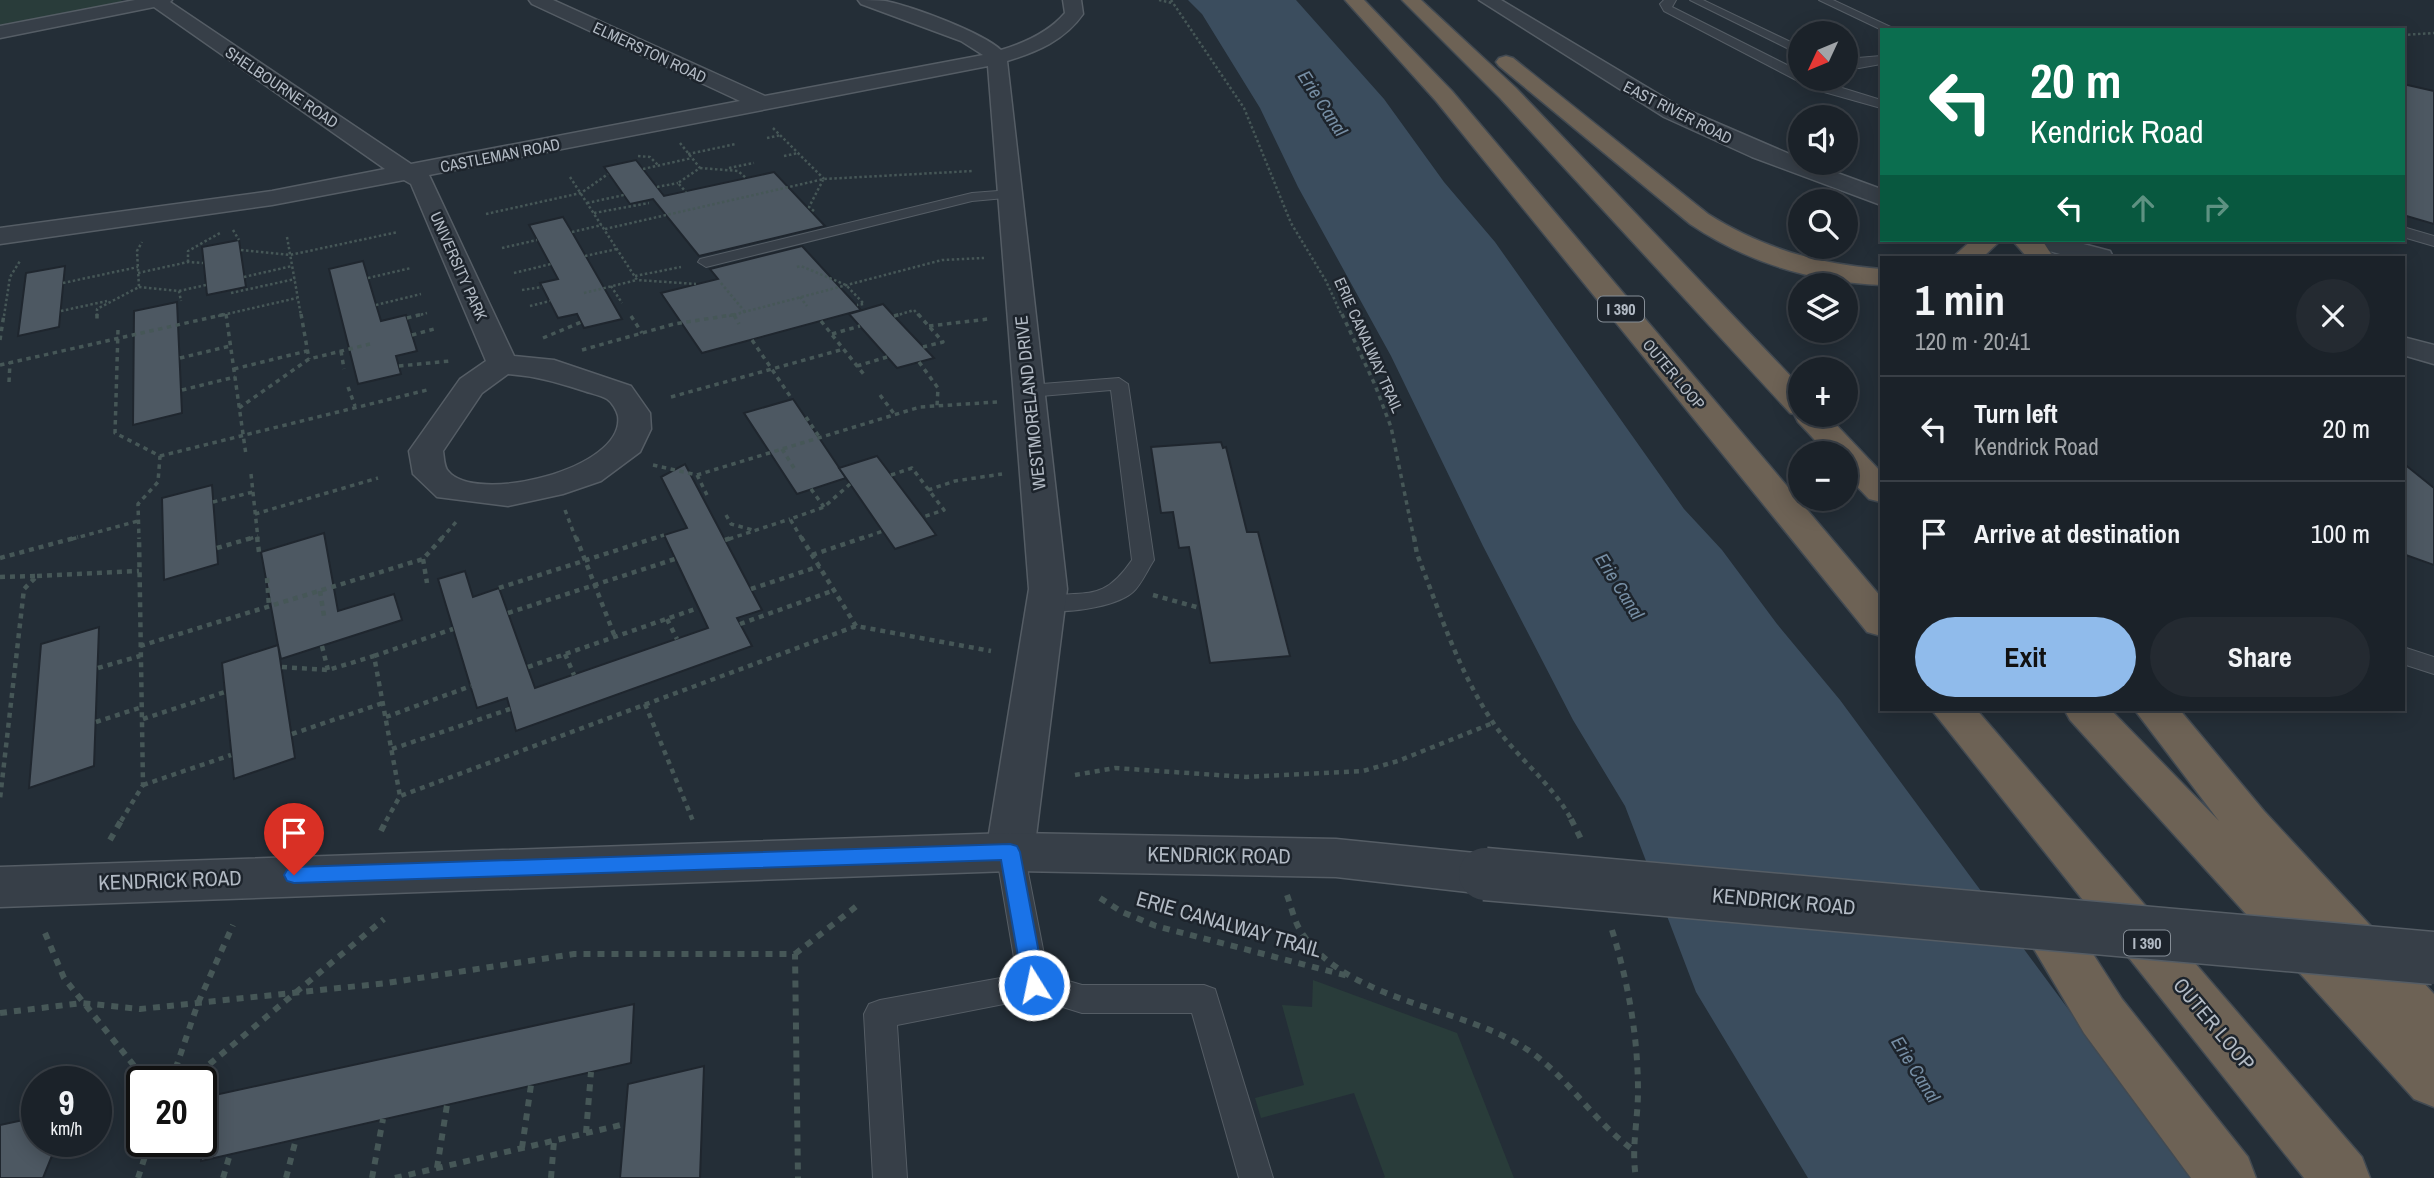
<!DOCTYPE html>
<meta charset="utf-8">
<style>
:root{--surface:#1b2229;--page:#242a31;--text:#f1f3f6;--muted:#a0a4a8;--line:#393f46;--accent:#90bbeb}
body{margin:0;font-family:"Archivo Narrow",sans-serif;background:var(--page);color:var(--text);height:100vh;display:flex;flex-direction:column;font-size:26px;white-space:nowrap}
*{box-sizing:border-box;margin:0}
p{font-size:23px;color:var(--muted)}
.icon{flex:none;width:38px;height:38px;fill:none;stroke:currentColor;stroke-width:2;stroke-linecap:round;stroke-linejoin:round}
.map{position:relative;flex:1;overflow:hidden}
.side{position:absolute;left:1880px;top:256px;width:525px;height:455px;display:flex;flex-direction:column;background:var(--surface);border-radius:0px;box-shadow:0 4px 18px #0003,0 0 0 2px var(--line)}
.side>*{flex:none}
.banner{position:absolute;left:1880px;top:28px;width:525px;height:214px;border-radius:0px;box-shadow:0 4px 18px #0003,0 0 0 2px var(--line);background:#0b6e4f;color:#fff;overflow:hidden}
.needle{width:46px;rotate:226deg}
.fabs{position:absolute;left:1788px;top:21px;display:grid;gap:14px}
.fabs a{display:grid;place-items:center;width:70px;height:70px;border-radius:50%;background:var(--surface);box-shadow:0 4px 18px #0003,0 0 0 2px var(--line);font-size:35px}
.speed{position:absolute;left:21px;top:1066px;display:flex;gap:14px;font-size:35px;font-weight:700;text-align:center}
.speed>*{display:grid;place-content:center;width:91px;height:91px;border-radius:50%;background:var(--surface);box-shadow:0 4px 18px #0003,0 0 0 2px var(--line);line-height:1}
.speed small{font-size:18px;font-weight:400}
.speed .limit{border:4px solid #111;border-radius:10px;background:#fff;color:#111}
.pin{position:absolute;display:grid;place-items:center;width:60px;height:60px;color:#fff;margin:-72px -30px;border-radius:50% 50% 50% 0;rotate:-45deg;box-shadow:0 0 7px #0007}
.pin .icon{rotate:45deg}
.me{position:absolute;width:77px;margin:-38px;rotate:350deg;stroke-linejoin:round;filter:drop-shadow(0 0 5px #0008)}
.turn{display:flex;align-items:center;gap:24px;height:147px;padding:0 35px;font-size:32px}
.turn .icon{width:91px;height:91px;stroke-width:2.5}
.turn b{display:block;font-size:49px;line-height:60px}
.lanes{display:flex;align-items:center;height:66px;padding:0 35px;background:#0003;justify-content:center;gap:35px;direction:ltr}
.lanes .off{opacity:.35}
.round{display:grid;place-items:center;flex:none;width:74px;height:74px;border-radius:37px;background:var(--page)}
.head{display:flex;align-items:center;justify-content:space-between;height:119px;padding:0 35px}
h1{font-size:42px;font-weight:700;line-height:52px}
.button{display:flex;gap:14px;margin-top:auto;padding:14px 35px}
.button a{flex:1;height:80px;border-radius:42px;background:var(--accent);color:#111;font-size:28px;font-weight:700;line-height:80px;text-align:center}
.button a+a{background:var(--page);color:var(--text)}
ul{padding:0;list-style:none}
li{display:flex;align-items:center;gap:21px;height:105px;padding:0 35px;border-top:2px solid var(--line)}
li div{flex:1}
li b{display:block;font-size:26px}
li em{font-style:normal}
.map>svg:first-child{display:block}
.green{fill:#293c3a}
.water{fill:#3b4d5e}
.building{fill:#4d5862;stroke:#1f262e;stroke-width:2}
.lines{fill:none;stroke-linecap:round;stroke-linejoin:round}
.service-casing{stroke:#555d65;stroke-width:2}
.minor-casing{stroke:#555d65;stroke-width:3}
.tertiary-casing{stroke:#555d65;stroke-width:3}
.motorway-casing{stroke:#424a52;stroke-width:3}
.path-far3{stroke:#465757;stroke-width:2.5;stroke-dasharray:2.5 2.5;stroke-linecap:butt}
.path-far2{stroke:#465757;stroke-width:3.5;stroke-dasharray:4.5 4.5;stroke-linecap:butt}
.path-far1{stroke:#465757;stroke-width:4.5;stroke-dasharray:5 5;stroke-linecap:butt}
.path{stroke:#465757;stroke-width:6;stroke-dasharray:7 7;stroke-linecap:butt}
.service{fill:#373f48;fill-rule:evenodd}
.minor{fill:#373f48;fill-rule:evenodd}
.tertiary{fill:#373f48;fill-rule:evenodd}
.motorway{fill:#6d6255;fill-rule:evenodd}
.tertiary-bridge-casing{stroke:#555d65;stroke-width:55;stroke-linecap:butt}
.tertiary-bridge{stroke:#373f48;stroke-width:52}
.route{fill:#1a73e8;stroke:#114b97;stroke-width:2}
.labels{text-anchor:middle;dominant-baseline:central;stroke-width:5;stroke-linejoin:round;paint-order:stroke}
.far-street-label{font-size:16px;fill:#b2bac4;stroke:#1d242c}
.shield{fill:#1d242c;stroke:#858d96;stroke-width:2}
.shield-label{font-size:16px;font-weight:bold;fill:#b2bac4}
.street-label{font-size:18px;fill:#b2bac4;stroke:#1d242c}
.water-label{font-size:19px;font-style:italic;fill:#768ea4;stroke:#1d242c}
.near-street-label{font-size:21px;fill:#b2bac4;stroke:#1d242c}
</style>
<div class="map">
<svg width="2434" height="1178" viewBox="0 0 2434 1178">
<rect width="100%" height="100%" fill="#242e37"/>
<!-- green -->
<g class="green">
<polygon points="0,0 121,0 123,2 0,26"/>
<polygon points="1313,980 1457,1033 1514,1178 1383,1178 1385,1177 1354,1093 1261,1118 1255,1098 1304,1085 1282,1005 1312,1007"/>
</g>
<!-- water -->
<polygon class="water" points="1188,0 1296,0 1384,99 1444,182 1495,242 1684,509 1722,550 1777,624 1840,700 2193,1178 1808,1178 1696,992 1625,806 1573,720 1483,546 1391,356 1298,187 1260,108 1202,14"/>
<!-- building -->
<g class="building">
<polygon points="2403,84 2434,91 2434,224 2403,215"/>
<polygon points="636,160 664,196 774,172 825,226 699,256 653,199 630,204 604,167"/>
<polygon points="563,217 572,232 622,319 584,328 577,314 558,318 540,283 558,279 529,225"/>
<polygon points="239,240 246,287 207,295 202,247"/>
<polygon points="802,246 861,310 702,353 661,293 718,279 710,269"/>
<polygon points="363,261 381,321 406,315 417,351 396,356 401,374 358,384 329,269"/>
<polygon points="65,266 59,327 18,336 26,273"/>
<polygon points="177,302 182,413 133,425 134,311"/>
<polygon points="883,304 894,316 934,358 897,368 849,314"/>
<polygon points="793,399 846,478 797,494 744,413"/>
<polygon points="1221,442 1223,448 1226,447 1247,532 1258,532 1290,656 1210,663 1189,547 1179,548 1173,512 1161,513 1151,447"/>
<polygon points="877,456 923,517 936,535 895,549 839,468"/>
<polygon points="2403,463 2434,488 2434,565 2403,554"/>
<polygon points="685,464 762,610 737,618 752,646 516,731 507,698 477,708 438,579 465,571 473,597 499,588 535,688 708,628 664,535 687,528 661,477"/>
<polygon points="212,485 218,564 164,580 162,498"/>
<polygon points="324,533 338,611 394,594 402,620 281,659 278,645 295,758 234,779 222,663 278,645 261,552"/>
<polygon points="99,627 94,766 29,788 41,644"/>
<polygon points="634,1004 631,1063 201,1161 201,1098"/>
<polygon points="704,1066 700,1178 620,1178 628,1084"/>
<polygon points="37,1117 37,1141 58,1141 43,1178 0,1178 0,1125"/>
</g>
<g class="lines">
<defs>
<g id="service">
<polygon points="1664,0 1676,0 1672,7 1801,72 1801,79 1813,79 1881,100 1881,108 1817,90 1800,82 1664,11 1660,4"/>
<polygon points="1690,0 1703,0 1801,47 1801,55"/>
<polygon points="1819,0 1833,0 1897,30 1882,30"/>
<polygon points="1881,56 1881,64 1859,68 1846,67 1846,59"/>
<polygon points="1011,190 1018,194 1016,197 972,201 706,267 698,262 700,259 972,193"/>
<polygon points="2403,227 2434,236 2434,246 2403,237"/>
<path d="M1119,378L1128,384L1154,560C1148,569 1141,585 1133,592C1115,608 1060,615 1038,609L1034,604L1038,599C1083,587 1100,607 1132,560L1111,390L1029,397L1020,391L1029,385Z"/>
<polygon points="2403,647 2434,657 2434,674 2403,664"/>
<polygon points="1010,841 1020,844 1024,852 1048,975 1082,985 1204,985 1215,989 1273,1178 1239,1178 1192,1013 1082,1013 1034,998 897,1025 907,1178 873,1178 864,1014 869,1004 880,1000 1017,975 996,852 1000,844"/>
</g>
<path id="minor" d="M135,0H172L170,2L411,164L740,101L532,4L529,0H553L765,96L983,55L961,41L861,4L858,0C867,0 877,0 885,1C912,6 983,33 1001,50C1024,43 1048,33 1065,13L1063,0H1081L1083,14C1065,40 1037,52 1007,61L1067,589L1034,852L1027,865L1010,871L993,865L986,852L1029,589L988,66L429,175L514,356L554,360L631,386L650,413L651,429L640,452L601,481L563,494L508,506L437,497L413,474L409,451L460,379L486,361L411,184L404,180L272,205L0,244V228L272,191L385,169L154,7L0,38V26ZM508,374C535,376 556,382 581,390C589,393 600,395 607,399C612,402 617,411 618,416C626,470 474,505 448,471C444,467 444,457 443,451L482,393Z"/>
<g id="tertiary">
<polygon points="1479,0 1501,0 1680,107 1801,159 1801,163 1810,163 1881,189 1881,205 1752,157 1664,117"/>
<polygon points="2027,240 2068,240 2110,251 2113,257 2071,257 2031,246"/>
<polygon points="2403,337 2434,345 2434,364 2403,355"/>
<polygon points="1010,833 1336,839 1485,854 1502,860 1509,874 1502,888 1485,894 1336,877 1010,871 0,907 0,867"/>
</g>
<g id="motorway">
<polygon points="1345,0 1364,0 1452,91 1881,597 1881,636 1867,632 1436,101"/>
<polygon points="1402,0 1421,0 1516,88 1801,387 1801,415 1827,415 1881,472 1881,502 1869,499 1846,475 1846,453 1827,453 1798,422 1794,414 1790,413 1500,98"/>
<path d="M1506,56L1513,58L1708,214C1762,248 1817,264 1881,269V285C1812,282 1748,263 1690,224L1499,66L1496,62L1499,58Z"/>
<polygon points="1972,240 2001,240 1983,257 1953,257"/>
<polygon points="2012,240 2042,240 2053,257 2027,257"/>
<polygon points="1931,709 1976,709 2362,1157 2370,1178 2304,1178"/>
<polygon points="2064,709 2110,709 2219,821 2134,709 2179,709 2264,811 2434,994 2434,1107 2414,1099 2070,720"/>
<polygon points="2046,903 2064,909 2122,999 2248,1157 2256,1178 2191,1178 2084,1033 2028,939 2021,924 2028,909"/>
</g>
</defs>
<!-- service casing -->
<use href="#service" class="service-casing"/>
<!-- minor casing -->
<use href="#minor" class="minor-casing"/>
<!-- tertiary casing -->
<use href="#tertiary" class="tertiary-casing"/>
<!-- motorway casing -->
<use href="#motorway" class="motorway-casing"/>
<!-- path-far3 -->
<g class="path-far3">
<polyline points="1159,0 1172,3"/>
<polyline points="1171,0 1244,108 1291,223 1326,281 1342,316"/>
<polyline points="1974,30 2002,30"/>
<polyline points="2403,35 2434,33"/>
<polyline points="773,128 824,179"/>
<polyline points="767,138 781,135"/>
<polyline points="680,143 700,168 678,183 686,192"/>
<polyline points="688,154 736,144"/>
<polyline points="638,156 650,157 658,165"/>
<polyline points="784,156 798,153"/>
<polyline points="700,168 738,171 746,178"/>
<polyline points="729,168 754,163"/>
<polyline points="643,169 692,158"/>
<polyline points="570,177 637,280 696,284"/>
<polyline points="657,187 678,183"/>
<polyline points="587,203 624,195"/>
<polyline points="814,211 809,207 823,180"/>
<polyline points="594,213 649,203"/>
<polyline points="486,214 581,193 608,174"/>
<polyline points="605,229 824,179 973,171"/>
<polyline points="233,230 239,240"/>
<polyline points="572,232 602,225"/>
<polyline points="287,237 301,316"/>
<polyline points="502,248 537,240"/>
<polyline points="241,250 290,255 398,232"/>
<polyline points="585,256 617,249"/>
<polyline points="188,262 188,251 220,233"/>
<polyline points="797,267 801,266 846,285 864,304 857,305"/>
<polyline points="138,273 188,262 203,263"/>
<polyline points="514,273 551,264"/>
<polyline points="635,276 681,267"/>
<polyline points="244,277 292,266"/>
<polyline points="368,278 411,268"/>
<polyline points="63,283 138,267"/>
<polyline points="721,283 745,312"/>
<polyline points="611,286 622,303"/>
<polyline points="139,287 179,291 181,301"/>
<polyline points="522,290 542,287"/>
<polyline points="179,291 206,285"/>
<polyline points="231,293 295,279"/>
<polyline points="584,293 637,280"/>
<polyline points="800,297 807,306"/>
<polyline points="376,305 421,294"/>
<polyline points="530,306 550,301"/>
<polyline points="61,311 107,301"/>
<polyline points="4,316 10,277 20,261"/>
<polyline points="97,316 97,309 139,287 137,251 142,242"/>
<polyline points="218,316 297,298"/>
<polyline points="416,316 427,313"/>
<polyline points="729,316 942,260 984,258"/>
<polyline points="895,316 914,310 919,316"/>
</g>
<!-- path-far2 -->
<g class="path-far2">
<polyline points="97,314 97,319"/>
<polyline points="226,314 246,455"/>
<polyline points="301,314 309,359"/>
<polyline points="918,314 943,342 923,347"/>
<polyline points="1342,314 1375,385 1391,427 1414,539"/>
<polyline points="734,315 739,324"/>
<polyline points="631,316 642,333"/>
<polyline points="894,316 901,314"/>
<polyline points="407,318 423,314"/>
<polyline points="821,321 866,377"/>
<polyline points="929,326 988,319"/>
<polyline points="118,330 115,433 160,456 158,482 138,504 139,539"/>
<polyline points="832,334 860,326"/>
<polyline points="412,335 434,329"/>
<polyline points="543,338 581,322"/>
<polyline points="0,340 4,314"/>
<polyline points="752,340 792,399"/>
<polyline points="582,350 674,324 738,314"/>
<polyline points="341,351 344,369"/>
<polyline points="180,358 230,346"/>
<polyline points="919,362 938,388 937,406"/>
<polyline points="0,365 226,314"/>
<polyline points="399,366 450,361"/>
<polyline points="857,366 887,357"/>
<polyline points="234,369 307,351"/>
<polyline points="9,382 10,362"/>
<polyline points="348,387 355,406"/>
<polyline points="182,390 235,377"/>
<polyline points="880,395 895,415"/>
<polyline points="671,397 844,349"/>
<polyline points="239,408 309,359 370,344"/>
<polyline points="806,417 820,438"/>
<polyline points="782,449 794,468"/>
<polyline points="160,456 427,390"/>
<polyline points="653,465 697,475 920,407 997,402"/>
<polyline points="251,474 258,539"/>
<polyline points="697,475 707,495"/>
<polyline points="891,475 912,468 944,510 923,517"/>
<polyline points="811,489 824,507"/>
<polyline points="928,490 955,481 1002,474"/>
<polyline points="213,502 253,492"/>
<polyline points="565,510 576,539"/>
<polyline points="255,514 378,478"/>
<polyline points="726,515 731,524 753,530"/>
<polyline points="72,539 138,521"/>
<polyline points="249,539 258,536"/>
<polyline points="441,539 457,521"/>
<polyline points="652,539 664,535"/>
<polyline points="729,539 790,519"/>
<polyline points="802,539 790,519 824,507 850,484"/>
<polyline points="860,539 883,531"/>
</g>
<!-- path-far1 -->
<g class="path-far1">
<polyline points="257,537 259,552"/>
<polyline points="576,537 615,637"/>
<polyline points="801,537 856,626"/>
<path d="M1414,537L1417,554C1439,610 1458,670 1492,721C1515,757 1552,782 1572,821"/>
<polyline points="725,540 734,537"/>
<polyline points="217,548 255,537"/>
<polyline points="812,555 865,537"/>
<polyline points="0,558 78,537"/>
<polyline points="423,559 427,583"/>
<polyline points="37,576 139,571"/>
<polyline points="0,577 37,576 24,589 0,799"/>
<polyline points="267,578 269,607"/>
<polyline points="499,588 658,537"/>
<polyline points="751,589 820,566"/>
<polyline points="320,591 324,616"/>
<polyline points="1153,595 1200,608"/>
<polyline points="508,613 675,559"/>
<polyline points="667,619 677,639"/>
<polyline points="740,624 835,590"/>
<polyline points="140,646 423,559 443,537"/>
<polyline points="322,646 328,670"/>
<polyline points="565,654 574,675"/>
<polyline points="374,656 453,629"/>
<polyline points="282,667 328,670 374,656 400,796"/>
<polyline points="528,667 698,608"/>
<polyline points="98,668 140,656"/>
<polyline points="645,704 693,821"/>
<polyline points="386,717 471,686"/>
<polyline points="143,719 225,692"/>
<polyline points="96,722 142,707"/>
<polyline points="292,734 383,703"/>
<polyline points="392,749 510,709"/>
<polyline points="1075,775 1115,768 1246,777 1363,771 1398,761 1493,723"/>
<polyline points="143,785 231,755"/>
<polyline points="121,821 143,785 139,537"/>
<polyline points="386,821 400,796 856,626 991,651"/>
</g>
<!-- path -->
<g class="path">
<polyline points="1571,819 1581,839"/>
<polyline points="381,831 387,819"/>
<polyline points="110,840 122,819"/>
<path d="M1287,895C1291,906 1294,920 1300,930C1346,1003 1461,1005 1528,1050C1568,1077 1593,1121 1632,1149"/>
<polyline points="1100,898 1122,912 1156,926 1348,976"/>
<path d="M1612,930C1628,982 1638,1036 1638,1091C1638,1121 1631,1148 1636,1178"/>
<polyline points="45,933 64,978 147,1082"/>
<polyline points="795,954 858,905"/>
<polyline points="0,1013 82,1003 140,1009 387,983 574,954 795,954 798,1178"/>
<polyline points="171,1082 198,1003 233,925"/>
<polyline points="188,1082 384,919"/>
<polyline points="586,1133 591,1072"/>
<polyline points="522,1148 531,1085"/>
<polyline points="437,1168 447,1105"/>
<polyline points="138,1178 150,1141"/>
<polyline points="223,1178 230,1154"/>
<polyline points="286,1178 296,1139"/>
<polyline points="372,1178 383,1119"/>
<polyline points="395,1178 625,1124"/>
<polyline points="551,1178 554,1141"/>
</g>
<!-- service -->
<use href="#service" class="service"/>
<!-- minor -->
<use href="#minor" class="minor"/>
<!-- tertiary -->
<use href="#tertiary" class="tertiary"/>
<!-- motorway -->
<use href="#motorway" class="motorway"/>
<defs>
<polyline id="tertiary-bridge" points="1485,874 2434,958"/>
</defs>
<!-- tertiary-bridge casing -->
<use href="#tertiary-bridge" class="tertiary-bridge-casing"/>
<!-- tertiary-bridge -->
<use href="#tertiary-bridge" class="tertiary-bridge"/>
</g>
<!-- route -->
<polygon class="route" points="1010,844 1017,846 1020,852 1045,985 1041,991 1034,994 1026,991 1023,985 1001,860 294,883 287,881 284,875 287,870 294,867"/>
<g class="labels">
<!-- far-street labels -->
<g class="far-street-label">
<text transform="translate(650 52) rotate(25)">ELMERSTON ROAD</text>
<text transform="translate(282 87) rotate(34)">SHELBOURNE ROAD</text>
<text transform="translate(1678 112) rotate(27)">EAST RIVER ROAD</text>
<text transform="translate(500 155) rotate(-11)">CASTLEMAN ROAD</text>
<text transform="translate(459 266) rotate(66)">UNIVERSITY PARK</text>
<text transform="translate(1369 345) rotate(66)">ERIE CANALWAY TRAIL</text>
<text transform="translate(1674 374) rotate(50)">OUTER LOOP</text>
</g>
<!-- shield labels -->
<g class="shield">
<rect x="1598" y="296.5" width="46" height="25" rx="5"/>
<rect x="2124" y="930.5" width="46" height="25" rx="5"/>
</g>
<g class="shield-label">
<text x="1621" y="309">I 390</text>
<text x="2147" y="943">I 390</text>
</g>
<!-- street labels -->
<g class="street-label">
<text transform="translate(1030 403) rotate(-96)">WESTMORELAND DRIVE</text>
</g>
<!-- water labels -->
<g class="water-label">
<text transform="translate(1323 103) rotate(57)">Erie Canal</text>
<text transform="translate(1620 586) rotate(58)">Erie Canal</text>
<text transform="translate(1916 1069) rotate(58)">Erie Canal</text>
</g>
<!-- near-street labels -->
<g class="near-street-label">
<text transform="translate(1219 855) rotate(1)">KENDRICK ROAD</text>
<text transform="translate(170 880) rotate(-2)">KENDRICK ROAD</text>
<text transform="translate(1784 901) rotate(5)">KENDRICK ROAD</text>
<text transform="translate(1229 924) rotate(16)">ERIE CANALWAY TRAIL</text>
<text transform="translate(2214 1024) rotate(50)">OUTER LOOP</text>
</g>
</g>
</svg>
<div class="fabs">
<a><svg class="needle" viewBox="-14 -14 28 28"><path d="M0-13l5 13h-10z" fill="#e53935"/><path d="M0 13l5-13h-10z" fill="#a0a4a8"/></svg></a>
<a><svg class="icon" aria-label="sound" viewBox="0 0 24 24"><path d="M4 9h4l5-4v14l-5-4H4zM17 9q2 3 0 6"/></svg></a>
<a><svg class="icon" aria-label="search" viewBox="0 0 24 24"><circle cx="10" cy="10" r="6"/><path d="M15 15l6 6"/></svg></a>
<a><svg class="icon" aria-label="layers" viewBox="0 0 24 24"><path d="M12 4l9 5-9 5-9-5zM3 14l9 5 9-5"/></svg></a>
<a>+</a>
<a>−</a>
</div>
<div class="speed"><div>9<small>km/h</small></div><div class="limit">20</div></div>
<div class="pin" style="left:294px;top:875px;background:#d93025"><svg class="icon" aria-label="arrive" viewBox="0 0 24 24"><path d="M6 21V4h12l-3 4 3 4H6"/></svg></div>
<svg class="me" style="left:1034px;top:985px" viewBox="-20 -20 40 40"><circle r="17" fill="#1a73e8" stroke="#fff" stroke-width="3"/><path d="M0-11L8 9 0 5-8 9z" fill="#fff"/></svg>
<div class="banner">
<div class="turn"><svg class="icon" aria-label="left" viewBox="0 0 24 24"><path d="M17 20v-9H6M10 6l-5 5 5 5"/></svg><div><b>20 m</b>Kendrick Road</div></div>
<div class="lanes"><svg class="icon" aria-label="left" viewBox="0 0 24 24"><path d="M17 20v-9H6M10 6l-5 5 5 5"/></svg><svg class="icon off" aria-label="ahead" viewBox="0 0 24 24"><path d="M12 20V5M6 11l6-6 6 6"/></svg><svg class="icon off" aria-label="right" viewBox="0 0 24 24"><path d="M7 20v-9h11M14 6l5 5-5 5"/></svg></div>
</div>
<section class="side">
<div class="head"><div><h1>1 min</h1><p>120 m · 20:41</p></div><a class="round"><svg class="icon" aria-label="close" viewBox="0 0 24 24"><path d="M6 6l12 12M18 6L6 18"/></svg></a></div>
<ul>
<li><svg class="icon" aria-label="left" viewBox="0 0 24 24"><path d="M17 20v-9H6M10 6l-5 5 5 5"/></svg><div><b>Turn left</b><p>Kendrick Road</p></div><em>20 m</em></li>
<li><svg class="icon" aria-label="arrive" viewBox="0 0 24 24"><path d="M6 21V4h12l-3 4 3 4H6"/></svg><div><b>Arrive at destination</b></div><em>100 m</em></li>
</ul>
<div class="button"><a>Exit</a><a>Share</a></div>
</section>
</div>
